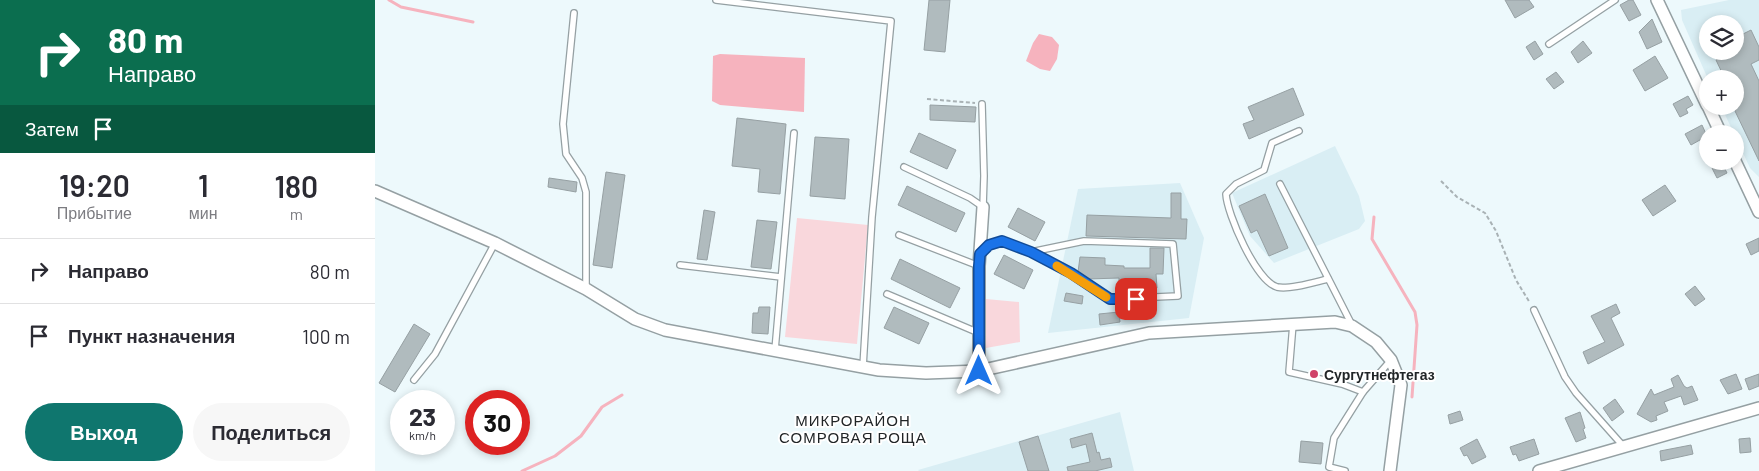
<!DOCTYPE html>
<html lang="ru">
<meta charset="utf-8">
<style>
:root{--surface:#fff;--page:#f7f7f7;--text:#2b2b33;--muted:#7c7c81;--line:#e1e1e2;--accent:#0f766e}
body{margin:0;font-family:Barlow,sans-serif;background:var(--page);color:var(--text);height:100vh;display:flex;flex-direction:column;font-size:19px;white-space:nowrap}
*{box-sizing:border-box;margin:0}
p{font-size:16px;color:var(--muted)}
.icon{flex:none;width:28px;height:28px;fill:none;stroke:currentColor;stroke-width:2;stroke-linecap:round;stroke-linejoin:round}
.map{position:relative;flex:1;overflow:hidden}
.panel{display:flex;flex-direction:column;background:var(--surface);width:375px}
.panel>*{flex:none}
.top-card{background:#0b6e4f;color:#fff;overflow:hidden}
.controls{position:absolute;left:1324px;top:15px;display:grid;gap:10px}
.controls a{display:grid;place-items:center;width:45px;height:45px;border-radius:50%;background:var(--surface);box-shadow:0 2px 8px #0003;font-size:25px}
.speed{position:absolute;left:15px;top:390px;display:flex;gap:10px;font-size:25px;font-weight:700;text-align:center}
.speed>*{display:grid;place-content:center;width:65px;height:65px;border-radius:50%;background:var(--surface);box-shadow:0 2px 8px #0003;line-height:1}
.speed small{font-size:12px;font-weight:400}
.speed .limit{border:8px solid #d22;background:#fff;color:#111}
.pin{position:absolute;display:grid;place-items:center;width:42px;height:42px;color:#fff;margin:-21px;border-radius:10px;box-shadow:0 2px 8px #0006}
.me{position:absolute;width:55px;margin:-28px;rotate:0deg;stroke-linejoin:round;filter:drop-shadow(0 0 4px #0008)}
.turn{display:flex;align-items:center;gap:18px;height:105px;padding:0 25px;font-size:22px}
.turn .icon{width:65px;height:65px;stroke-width:2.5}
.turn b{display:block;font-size:35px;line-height:42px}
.then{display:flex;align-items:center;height:48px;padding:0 25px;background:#0003;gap:10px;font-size:19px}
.eta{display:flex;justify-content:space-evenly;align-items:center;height:85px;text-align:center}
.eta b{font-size:30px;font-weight:600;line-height:35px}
.primary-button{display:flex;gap:10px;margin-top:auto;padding:10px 25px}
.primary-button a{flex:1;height:58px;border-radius:30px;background:var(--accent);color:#fff;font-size:20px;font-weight:600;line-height:58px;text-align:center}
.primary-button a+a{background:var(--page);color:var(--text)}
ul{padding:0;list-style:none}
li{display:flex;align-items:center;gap:15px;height:65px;padding:0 25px;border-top:1px solid var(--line)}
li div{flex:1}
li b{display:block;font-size:19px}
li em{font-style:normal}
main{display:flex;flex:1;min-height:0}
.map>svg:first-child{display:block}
.built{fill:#d9eef4;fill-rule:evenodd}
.green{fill:#f9d7dc}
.water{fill:#f6b3be}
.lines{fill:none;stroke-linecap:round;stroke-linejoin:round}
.stream{stroke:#f6b3be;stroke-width:3}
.building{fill:#b0bbbe;stroke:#96a0a3}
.lane-casing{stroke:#95a0a3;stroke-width:8}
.street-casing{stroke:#95a0a3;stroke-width:14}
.path{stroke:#a9b2b5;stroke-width:2;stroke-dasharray:4 2.5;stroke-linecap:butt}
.lane{stroke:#fff;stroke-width:5.5}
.street{stroke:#fff;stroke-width:11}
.route-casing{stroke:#114b97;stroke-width:12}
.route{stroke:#1a73e8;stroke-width:9}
.slow{stroke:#f59e0b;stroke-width:9}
.poi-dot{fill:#d04268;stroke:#fff;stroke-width:2}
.labels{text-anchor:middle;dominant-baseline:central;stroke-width:4;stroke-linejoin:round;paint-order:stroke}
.poi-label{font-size:14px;font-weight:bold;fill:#212527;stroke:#fff;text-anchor:start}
.neighbourhood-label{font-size:15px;letter-spacing:1px;fill:#212527;stroke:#fff}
</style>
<main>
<section class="panel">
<div class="top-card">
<div class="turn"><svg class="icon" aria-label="right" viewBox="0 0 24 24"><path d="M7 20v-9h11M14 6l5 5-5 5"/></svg><div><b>80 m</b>Направо</div></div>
<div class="then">Затем<svg class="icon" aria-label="arrive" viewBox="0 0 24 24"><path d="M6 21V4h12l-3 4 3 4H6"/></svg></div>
</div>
<div class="eta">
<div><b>19:20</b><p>Прибытие</p></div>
<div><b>1</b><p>мин</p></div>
<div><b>180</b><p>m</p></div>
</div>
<ul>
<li><svg class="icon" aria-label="right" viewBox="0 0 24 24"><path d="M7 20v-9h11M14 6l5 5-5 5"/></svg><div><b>Направо</b></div><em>80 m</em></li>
<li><svg class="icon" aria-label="arrive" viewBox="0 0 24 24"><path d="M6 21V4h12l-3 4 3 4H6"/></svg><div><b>Пункт назначения</b></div><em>100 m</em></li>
</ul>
<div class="primary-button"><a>Выход</a><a>Поделиться</a></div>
</section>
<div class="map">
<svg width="1384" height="471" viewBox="0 0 1384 471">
<rect width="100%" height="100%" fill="#edf9fc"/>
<!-- built -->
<g class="built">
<path d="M1354,0H1384V177L1375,168L1346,106H1360V79H1333L1307,20L1306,10ZM1332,24H1360V51H1332Z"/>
<polygon points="960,146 984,196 990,221 984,229 899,263 875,236 857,193"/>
<polygon points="805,183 829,238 814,318 673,333 703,189"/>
<polygon points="745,412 759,471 544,471 543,470"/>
</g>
<!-- green -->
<g class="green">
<polygon points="422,218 493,225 482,344 410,337"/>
<polygon points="611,299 644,302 645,342 611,348"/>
</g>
<!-- water -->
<g class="water">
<polygon points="664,34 677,37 684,45 682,59 675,71 665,69 651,61 658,43"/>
<polygon points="345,54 430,58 429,112 345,105 337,101 338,56"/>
</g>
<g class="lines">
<!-- stream -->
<g class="stream">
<polyline points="14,0 26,7 98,22"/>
<polyline points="999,217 997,239 1040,312 1042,325 1037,397"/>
<polyline points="147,471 180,456 206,436 227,407 247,395"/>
</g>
</g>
<!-- building -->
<g class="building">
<polygon points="554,0 575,0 570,52 549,50"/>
<polygon points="1130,0 1154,0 1159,7 1140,18"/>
<polygon points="1254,0 1258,0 1266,15 1254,21 1245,5"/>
<polygon points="1277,19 1287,42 1272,49 1264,32"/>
<polygon points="1376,30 1384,47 1384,60 1376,64 1384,81 1384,161 1360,111 1360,79 1350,79 1341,60 1343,59 1339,51 1360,51 1360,38"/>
<polygon points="1160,41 1168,54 1159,60 1151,47"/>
<polygon points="1208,41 1217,53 1203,63 1196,52"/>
<polygon points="1280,56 1293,78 1270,91 1258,70"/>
<polygon points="1181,72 1189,82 1179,89 1171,79"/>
<polygon points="918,88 929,115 874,139 868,124 879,120 873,107"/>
<polygon points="1313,96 1318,105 1311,109 1313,113 1305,117 1298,104"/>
<polygon points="555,105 601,107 600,122 555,120"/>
<polygon points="362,118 411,124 405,194 383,192 385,169 357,166"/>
<polygon points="1327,125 1332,136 1316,145 1310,134"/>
<polygon points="544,133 581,150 572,169 535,152"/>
<polygon points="440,137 474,139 470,199 435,196"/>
<polygon points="1347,163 1352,173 1342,178 1337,168"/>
<polygon points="231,172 250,175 237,268 218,265"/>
<polygon points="174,178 202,182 201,192 173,187"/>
<polygon points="1290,185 1301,201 1278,216 1267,200"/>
<polygon points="532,186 590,213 581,232 523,205"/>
<polygon points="796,193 806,193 806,219 812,219 811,239 711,236 712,215 796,218"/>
<polygon points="890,194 913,248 894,256 882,230 876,233 864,206"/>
<polygon points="643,208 670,222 660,241 633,227"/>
<polygon points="329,210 340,212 332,260 322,259"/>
<polygon points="382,220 402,222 396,269 376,267"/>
<polygon points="1384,238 1384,251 1376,255 1371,244"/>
<polygon points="775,248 789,248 788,274 781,274 782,288 744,289 744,278 713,279 703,272 705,257 730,258 730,265 749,266 749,268 775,268"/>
<polygon points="629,255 658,270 649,289 619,274"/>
<polygon points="525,259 585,288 575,308 516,279"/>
<polygon points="1320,286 1330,299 1320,306 1310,294"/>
<polygon points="691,293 708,296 707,304 689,301"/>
<polygon points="1241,304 1245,313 1236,318 1249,345 1213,364 1208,352 1230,342 1216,316"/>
<polygon points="384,307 395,307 393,334 377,333 378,313 383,313"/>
<polygon points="519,307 554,323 544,344 509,328"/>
<polygon points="744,312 745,322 725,325 724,314"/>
<polygon points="39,324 55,334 20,392 4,383"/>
<polygon points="1361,374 1367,389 1353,394 1345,380"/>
<polygon points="1384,374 1384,386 1374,390 1370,379"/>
<polygon points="1303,375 1309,386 1312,388 1317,386 1323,400 1309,405 1306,396 1289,402 1293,411 1281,416 1282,420 1276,422 1262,414 1276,389 1279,395 1299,387 1296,379"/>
<polygon points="1240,399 1249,412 1237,421 1228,408"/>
<polygon points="1085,411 1088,420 1075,424 1073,415"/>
<polygon points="1205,412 1210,428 1208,429 1211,438 1201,442 1190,418"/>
<polygon points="717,433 722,453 724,452 726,460 735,458 737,467 720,471 693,471 692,467 715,462 711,444 697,448 695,439"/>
<polygon points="663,436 674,471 653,471 644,442"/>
<polygon points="1375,438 1376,452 1365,453 1364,439"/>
<polygon points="1102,439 1111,457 1097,464 1092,455 1089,456 1085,448"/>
<polygon points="1159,439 1164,454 1144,461 1141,454 1138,455 1135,447"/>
<polygon points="926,441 948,443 946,464 924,462"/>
<polygon points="1316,445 1318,454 1286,461 1285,451"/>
</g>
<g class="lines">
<defs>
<g id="lane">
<polyline points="341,0 516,21 497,217 488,367"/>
<polyline points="199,13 188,124 191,154 207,178 211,192 211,289"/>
<polyline points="1174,44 1240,0"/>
<polyline points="607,104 609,176 608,207"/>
<path d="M924,131L897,143L889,170L861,184L851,194C852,214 881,281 902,287C914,290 940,282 953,279"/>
<polyline points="529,167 595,198 608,207"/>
<polyline points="905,184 977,325"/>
<polyline points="524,235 604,266"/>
<polyline points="607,252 614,245 627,241 656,252 709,241 798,244 803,296 735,299 696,273 656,252"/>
<polyline points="305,265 406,277"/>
<polyline points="512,294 604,333"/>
<polyline points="1159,310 1190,377 1201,393 1249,447"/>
<polyline points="918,324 914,372 967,384 988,392 1016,360"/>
<polyline points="400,350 419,133"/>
<polyline points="39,380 60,354 120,243"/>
<polyline points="970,471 954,467 959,438 988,392"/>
</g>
<g id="street">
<polyline points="1282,0 1332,105"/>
<polyline points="1333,106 1346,134"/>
<polyline points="1360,161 1384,212"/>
<polyline points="0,191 120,243 211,289 260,319 290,330 504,370 551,373 604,371 774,333 960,322 977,326 1001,342 1016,360 1026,385 1015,471"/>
<polyline points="604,371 604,266 608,207"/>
<polyline points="1164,471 1384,408"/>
</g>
</defs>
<!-- lane casing -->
<use href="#lane" class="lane-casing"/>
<!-- street casing -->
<use href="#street" class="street-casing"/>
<!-- path -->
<g class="path">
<polyline points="552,99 600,103"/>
<polyline points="1066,181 1082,197 1110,213 1121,231 1141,280 1155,303"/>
</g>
<!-- lane -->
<use href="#lane" class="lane"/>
<!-- street -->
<use href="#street" class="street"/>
</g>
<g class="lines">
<defs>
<polyline id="route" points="604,371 604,266 605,254 614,245 627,241 656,252 696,273 735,299 761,299"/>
</defs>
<!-- route casing -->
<use href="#route" class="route-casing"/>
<!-- route -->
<use href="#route" class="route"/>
<!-- slow -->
<polyline class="slow" points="682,266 731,297"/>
</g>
<!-- markers -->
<circle class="poi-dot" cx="939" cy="374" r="5"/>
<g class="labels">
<!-- poi labels -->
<g class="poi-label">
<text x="949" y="374">Сургутнефтегаз</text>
</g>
<!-- neighbourhood labels -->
<g class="neighbourhood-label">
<text x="478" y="420">МИКРОРАЙОН<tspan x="478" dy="17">СОМРОВАЯ РОЩА</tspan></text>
</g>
</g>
</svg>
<div class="controls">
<a><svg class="icon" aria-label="layers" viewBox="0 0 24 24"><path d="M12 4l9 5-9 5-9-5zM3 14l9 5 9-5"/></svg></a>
<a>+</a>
<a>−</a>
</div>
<div class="speed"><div>23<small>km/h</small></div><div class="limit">30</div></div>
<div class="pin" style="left:761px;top:299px;background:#d93025"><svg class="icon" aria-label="arrive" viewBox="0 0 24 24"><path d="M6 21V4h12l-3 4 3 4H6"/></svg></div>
<svg class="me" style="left:604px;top:371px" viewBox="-20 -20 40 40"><path d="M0-17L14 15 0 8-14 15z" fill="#1a73e8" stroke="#fff" stroke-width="4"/></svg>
</div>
</main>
